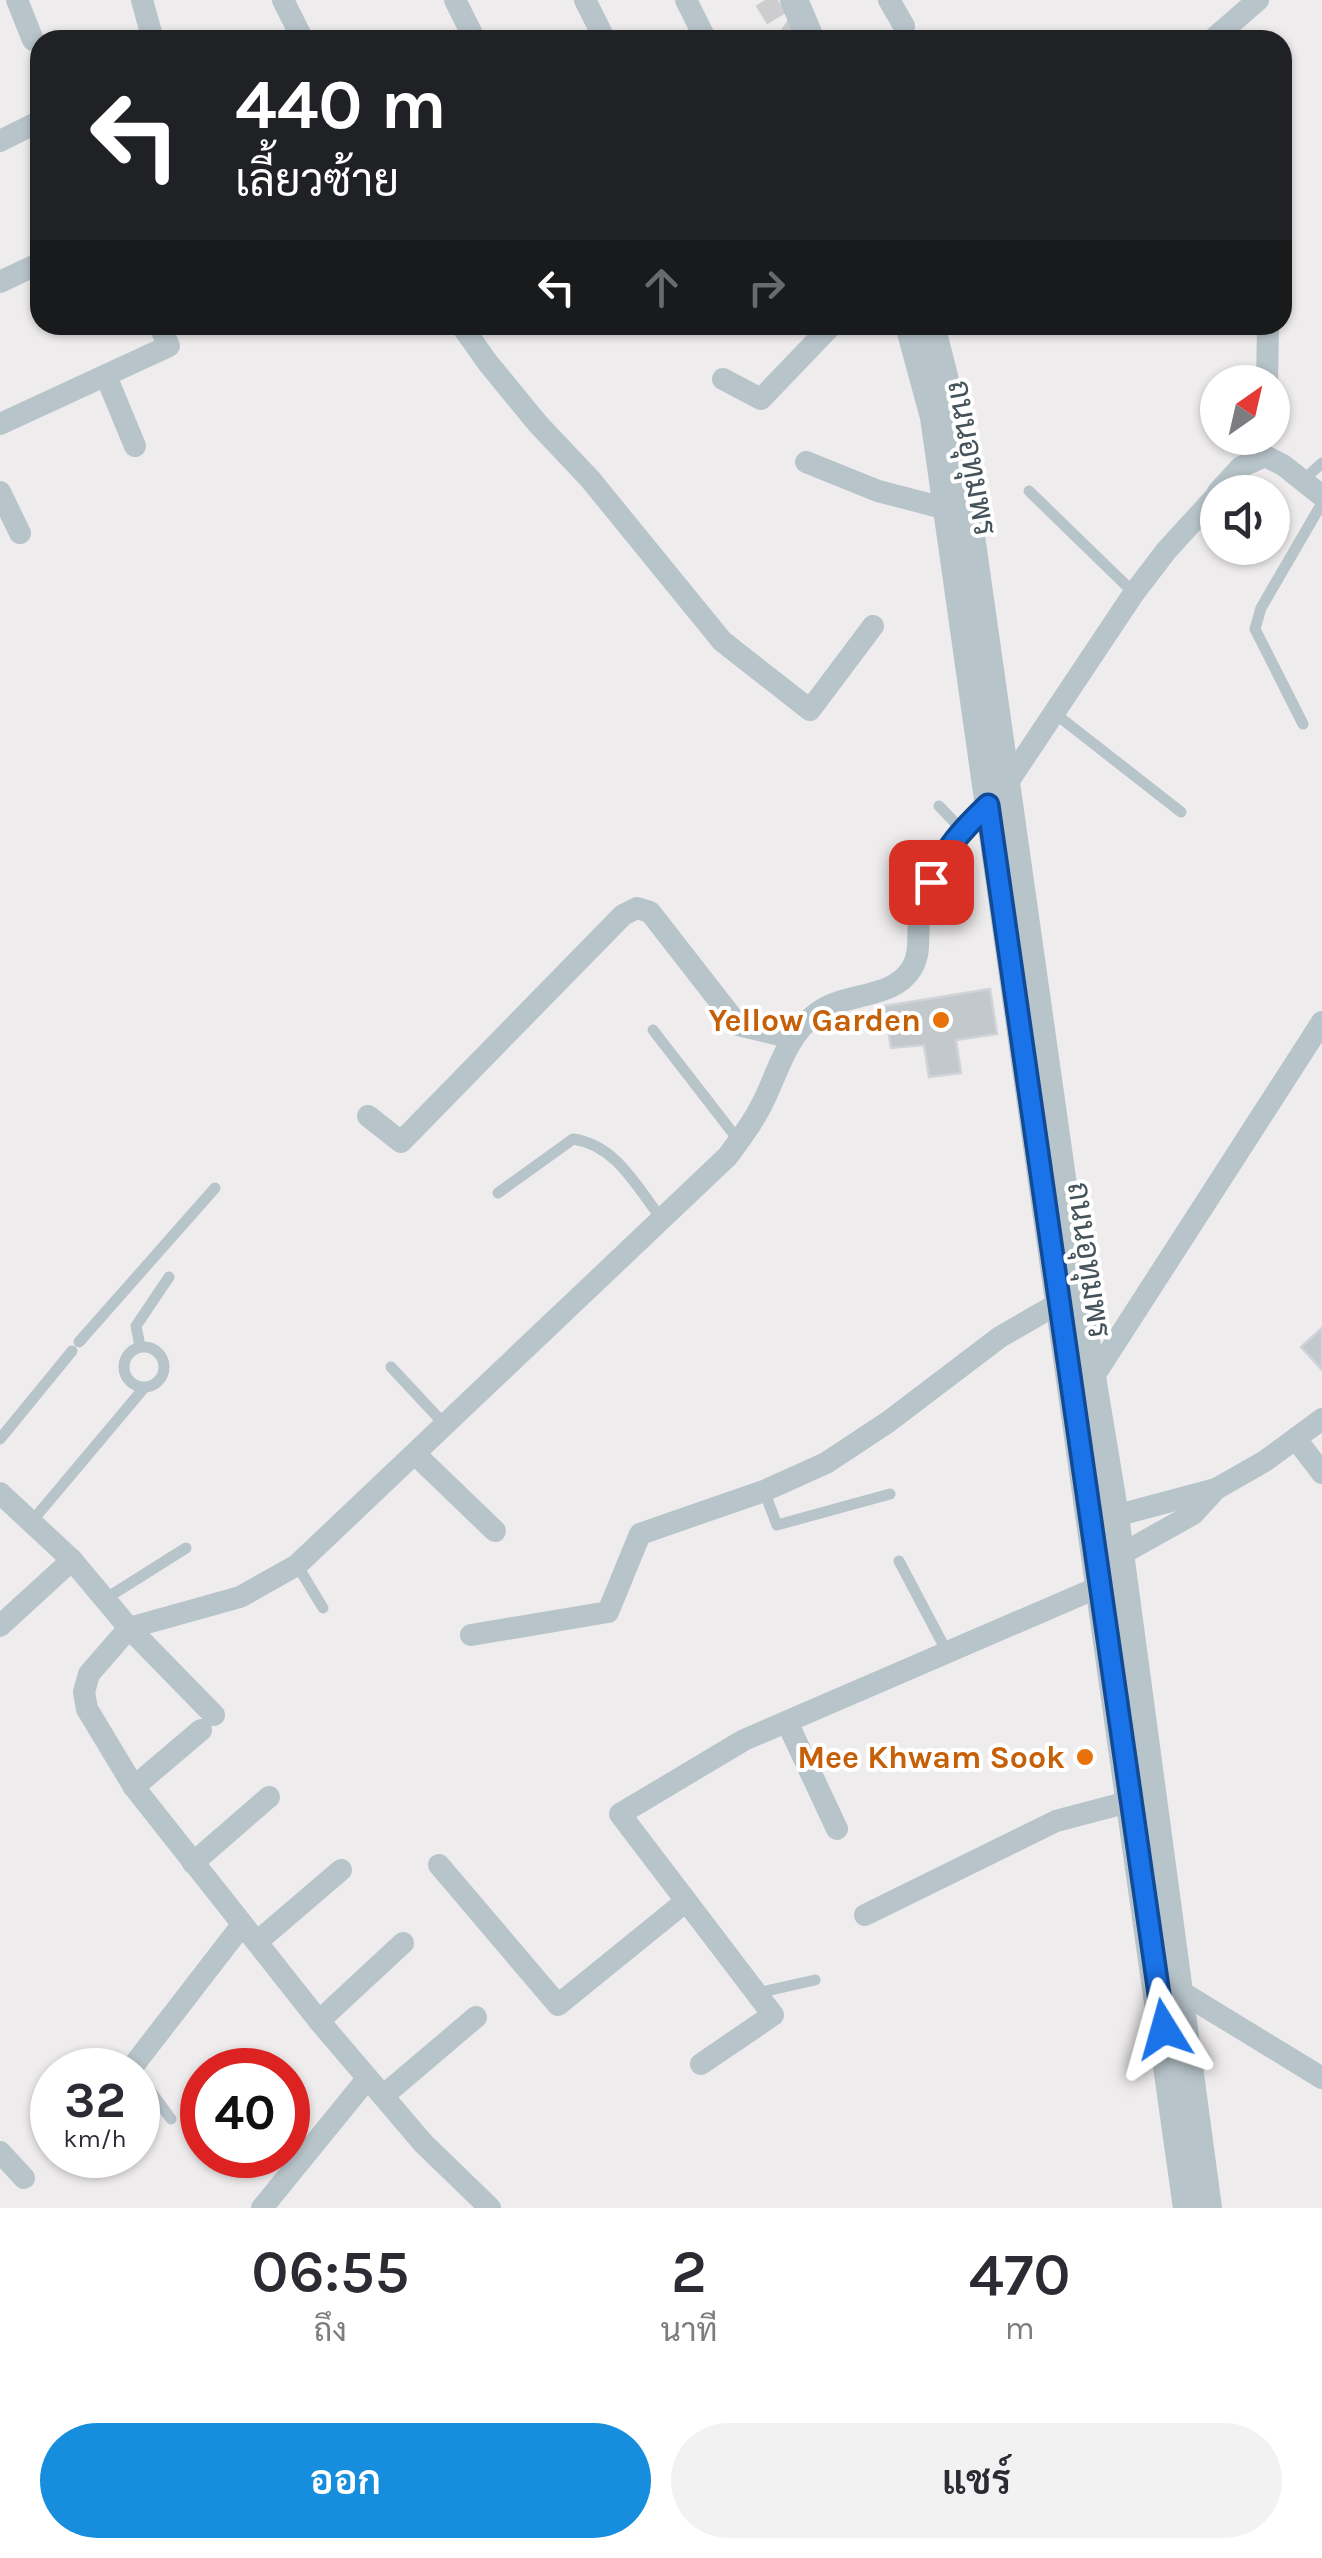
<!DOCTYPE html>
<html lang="th">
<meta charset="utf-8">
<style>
:root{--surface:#fff;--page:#f2f2f3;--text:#2b2b33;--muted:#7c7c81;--accent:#178dde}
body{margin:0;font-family:Karla,Sarabun,sans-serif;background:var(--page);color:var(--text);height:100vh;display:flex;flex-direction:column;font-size:38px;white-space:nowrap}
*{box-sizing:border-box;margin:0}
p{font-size:32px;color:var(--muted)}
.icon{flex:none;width:55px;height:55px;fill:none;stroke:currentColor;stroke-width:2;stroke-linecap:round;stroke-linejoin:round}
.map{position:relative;height:2208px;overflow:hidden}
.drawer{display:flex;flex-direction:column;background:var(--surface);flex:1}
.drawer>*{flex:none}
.top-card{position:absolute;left:30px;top:30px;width:1262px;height:305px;border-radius:30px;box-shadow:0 2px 8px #0004;background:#202124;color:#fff;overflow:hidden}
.needle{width:65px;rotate:34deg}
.controls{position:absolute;left:1200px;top:365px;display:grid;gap:20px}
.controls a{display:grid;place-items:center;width:90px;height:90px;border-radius:50%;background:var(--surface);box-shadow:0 2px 8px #0004;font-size:50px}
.speed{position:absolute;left:30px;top:2048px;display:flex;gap:20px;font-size:50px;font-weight:700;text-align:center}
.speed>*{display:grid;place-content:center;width:130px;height:130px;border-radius:50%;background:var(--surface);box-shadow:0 2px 8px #0004;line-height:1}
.speed small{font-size:25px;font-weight:400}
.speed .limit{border:15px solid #d22;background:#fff;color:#111}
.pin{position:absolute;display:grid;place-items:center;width:85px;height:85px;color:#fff;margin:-42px;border-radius:20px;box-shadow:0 5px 15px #0006}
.me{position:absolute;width:110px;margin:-55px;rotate:352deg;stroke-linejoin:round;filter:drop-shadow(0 0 8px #0008)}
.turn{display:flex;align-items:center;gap:35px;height:210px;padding:0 40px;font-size:45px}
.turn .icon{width:130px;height:130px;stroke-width:2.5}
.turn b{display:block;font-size:70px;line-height:85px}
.lanes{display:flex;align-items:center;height:95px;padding:0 40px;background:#0003;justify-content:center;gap:50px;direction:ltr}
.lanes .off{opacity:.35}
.eta{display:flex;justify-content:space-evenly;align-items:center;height:170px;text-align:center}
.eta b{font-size:60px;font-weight:600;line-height:70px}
.primary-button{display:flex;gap:20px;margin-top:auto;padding:20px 40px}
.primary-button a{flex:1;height:115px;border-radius:60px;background:var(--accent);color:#fff;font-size:40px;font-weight:600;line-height:115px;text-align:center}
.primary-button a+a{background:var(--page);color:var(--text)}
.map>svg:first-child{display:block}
.building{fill:#c3c8cc;stroke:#d0d4d8;stroke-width:2.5}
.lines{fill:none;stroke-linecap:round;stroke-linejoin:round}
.minor-tunnel{stroke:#cdcdd0;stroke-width:22;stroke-dasharray:22 11;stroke-linecap:butt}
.service{stroke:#b7c4ca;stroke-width:11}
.minor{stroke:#b7c4ca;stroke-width:22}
.tertiary{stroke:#b7c4ca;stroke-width:28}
.route-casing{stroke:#114b97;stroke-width:25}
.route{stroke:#1a73e8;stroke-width:18}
.food-dot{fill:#e8710a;stroke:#fff;stroke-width:4}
.labels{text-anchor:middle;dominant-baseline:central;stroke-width:8;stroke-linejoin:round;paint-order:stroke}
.street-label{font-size:32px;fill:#45535a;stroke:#fff}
.food-label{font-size:32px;font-weight:bold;fill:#c56008;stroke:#fff;text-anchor:end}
</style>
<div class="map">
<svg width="1322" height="2208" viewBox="0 0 1322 2208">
<rect width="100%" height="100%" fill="#efeced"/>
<!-- building -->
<g class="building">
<polygon points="990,989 997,1034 956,1040 961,1073 929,1077 924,1045 891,1048 884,1006"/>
<polygon points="1322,1328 1322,1370 1301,1347"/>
</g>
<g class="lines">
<!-- minor-tunnel -->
<polyline class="minor-tunnel" points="765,0 782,28 800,40"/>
<!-- service -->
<g class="service">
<polyline points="1302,481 1322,463"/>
<polyline points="1029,491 1134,593"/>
<polyline points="1053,712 1181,812"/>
<polyline points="1303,724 1255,629 1261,608 1322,503"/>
<polyline points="939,806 962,830"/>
<polyline points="653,1030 739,1141"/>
<path d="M498,1193L573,1139C616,1145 636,1186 661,1218"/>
<polyline points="79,1342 215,1188"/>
<polyline points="140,1346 136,1326 169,1277"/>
<circle cx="144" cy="1367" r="20"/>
<polyline points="391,1367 445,1425"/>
<polyline points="0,1439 72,1351"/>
<polyline points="764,1491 777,1525 890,1494"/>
<polyline points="33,1520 144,1388"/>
<polyline points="899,1561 947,1652"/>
<polyline points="297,1565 323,1608"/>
<polyline points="105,1599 186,1548"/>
<polyline points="757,1993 815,1980"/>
<polyline points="138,2074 171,2119"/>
</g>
<!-- minor -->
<g class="minor">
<polyline points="17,0 33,40"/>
<polyline points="142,0 153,40"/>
<polyline points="283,0 303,40"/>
<polyline points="455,0 475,40"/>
<polyline points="585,0 605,40"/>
<polyline points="686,0 706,40"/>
<polyline points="889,0 904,26"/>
<polyline points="1212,40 1258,0"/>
<polyline points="0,141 40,121"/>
<polyline points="0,282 40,263"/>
<polyline points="461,325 488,363 538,424 590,479 722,641 810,710 873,626"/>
<polyline points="106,376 135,446"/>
<polyline points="723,379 761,399 832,325"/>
<polyline points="1267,382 1268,325"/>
<polyline points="0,424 169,346 159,325"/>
<polyline points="806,462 878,491 947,509"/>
<polyline points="0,492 20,533"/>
<polyline points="1218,492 1241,467 1265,456 1283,465 1322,496"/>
<polyline points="1008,782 1134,593 1166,551 1218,494"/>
<polyline points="368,1116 401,1142 623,915 637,908 650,912 738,1025 792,1038"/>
<polyline points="1092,1379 1322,1022"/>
<polyline points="1296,1439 1322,1473"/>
<polyline points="415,1454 495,1531"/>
<polyline points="0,1493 72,1560 129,1628 214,1715"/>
<polyline points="1115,1516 1216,1489"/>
<polyline points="1120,1555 1193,1514 1216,1489 1265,1461 1322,1419"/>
<polyline points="0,1626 72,1560"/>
<polyline points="471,1635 608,1612 640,1534 764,1491 826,1463 888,1422 1000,1337 1059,1303"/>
<polyline points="787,1722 837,1829"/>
<polyline points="134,1787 201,1730"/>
<polyline points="193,1863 269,1797"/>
<polyline points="439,1865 558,2005 685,1902"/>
<polyline points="865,1915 1056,1821 1132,1801"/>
<polyline points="257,1942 341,1870"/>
<polyline points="1178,1990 1322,2078"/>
<polyline points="319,2021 403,1943"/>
<polyline points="701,2064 773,2015 620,1814 744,1740 1101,1586"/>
<polyline points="130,2070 242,1925"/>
<polyline points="383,2096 476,2017"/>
<polyline points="0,2152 24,2178"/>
<polyline points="262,2208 367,2079"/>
<path d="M490,2208L423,2143L319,2021L134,1787L87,1709L84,1692L89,1674L129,1628L240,1597L297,1565L728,1156C740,1139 753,1123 762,1104C779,1071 785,1037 817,1013C845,991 892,1001 912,968C922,951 916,933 920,915C931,869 955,836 988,805"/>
</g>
<!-- tertiary -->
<g class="tertiary">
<polyline points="794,0 811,40"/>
<polyline points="909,325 934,417 1187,2208"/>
<polyline points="931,325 954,416 1079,1298 1115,1516 1208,2208"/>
</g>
</g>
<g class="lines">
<defs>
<path id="route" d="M931,882C943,850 964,828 988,805L1164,2029"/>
</defs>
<!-- route casing -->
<use href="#route" class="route-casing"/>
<!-- route -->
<use href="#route" class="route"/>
</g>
<!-- markers -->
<g class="food-dot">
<circle cx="941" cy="1020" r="10"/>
<circle cx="1085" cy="1757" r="10"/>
</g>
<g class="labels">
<!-- street labels -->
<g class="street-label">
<text transform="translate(972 458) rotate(80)">ถนนอุทุมพร</text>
<text transform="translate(1089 1260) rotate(82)">ถนนอุทุมพร</text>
</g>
<!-- food labels -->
<g class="food-label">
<text x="921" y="1020">Yellow Garden</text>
<text x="1065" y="1757">Mee Khwam Sook</text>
</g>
</g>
</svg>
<div class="controls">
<a><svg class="needle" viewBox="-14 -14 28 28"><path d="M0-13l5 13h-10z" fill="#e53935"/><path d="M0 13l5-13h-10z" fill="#7c7c81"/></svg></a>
<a><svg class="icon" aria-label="sound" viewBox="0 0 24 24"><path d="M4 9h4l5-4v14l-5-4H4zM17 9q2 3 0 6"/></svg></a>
</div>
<div class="speed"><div>32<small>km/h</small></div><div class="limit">40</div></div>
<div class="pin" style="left:931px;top:882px;background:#d93025"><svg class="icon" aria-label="arrive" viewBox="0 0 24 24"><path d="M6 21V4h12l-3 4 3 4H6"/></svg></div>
<svg class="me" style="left:1164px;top:2029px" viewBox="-20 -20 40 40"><path d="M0-17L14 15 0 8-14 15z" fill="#1a73e8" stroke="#fff" stroke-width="4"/></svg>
<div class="top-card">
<div class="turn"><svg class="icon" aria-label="left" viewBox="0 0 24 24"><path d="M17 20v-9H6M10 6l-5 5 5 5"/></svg><div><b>440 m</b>เลี้ยวซ้าย</div></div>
<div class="lanes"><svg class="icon" aria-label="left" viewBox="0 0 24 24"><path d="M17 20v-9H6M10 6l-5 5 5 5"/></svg><svg class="icon off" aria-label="ahead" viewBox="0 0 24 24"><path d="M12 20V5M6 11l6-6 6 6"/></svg><svg class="icon off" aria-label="right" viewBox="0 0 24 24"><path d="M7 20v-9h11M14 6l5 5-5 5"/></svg></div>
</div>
</div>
<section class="drawer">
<div class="eta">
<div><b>06:55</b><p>ถึง</p></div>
<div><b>2</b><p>นาที</p></div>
<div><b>470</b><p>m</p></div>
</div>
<div class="primary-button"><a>ออก</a><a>แชร์</a></div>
</section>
